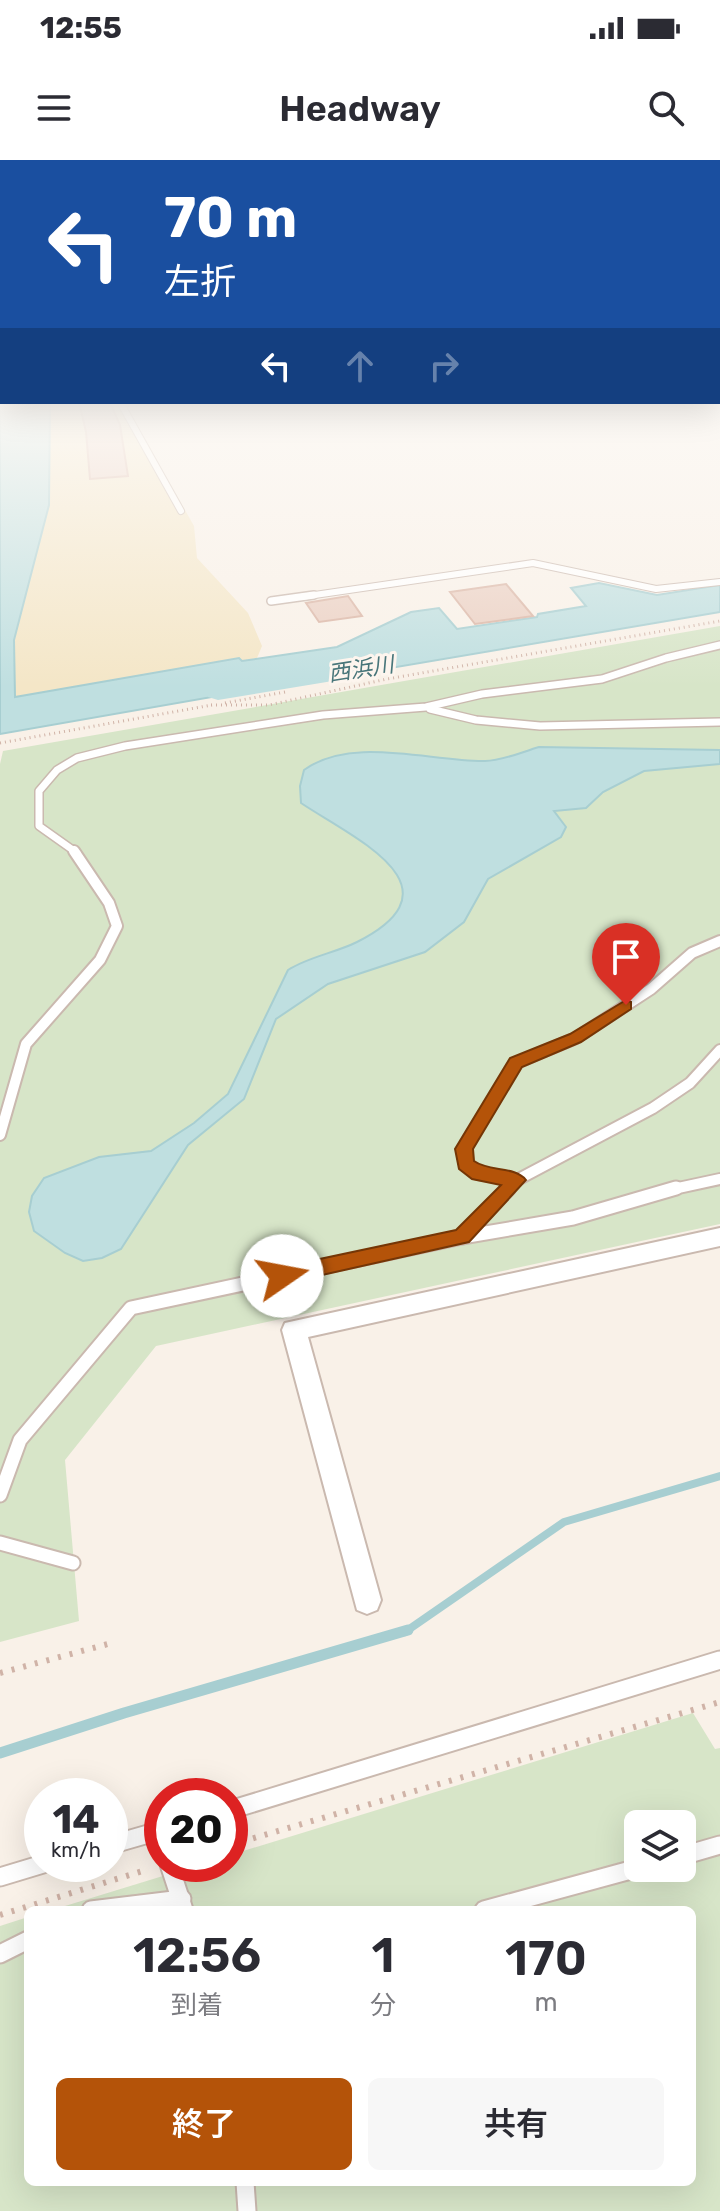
<!DOCTYPE html>
<html lang="ja">
<meta charset="utf-8">
<style>
:root{--surface:#fff;--page:#f7f7f7;--text:#2b2b33;--muted:#7c7c81;--accent:#b45309}
body{margin:0;font-family:Rubik,"Noto Sans JP",sans-serif;background:var(--page);color:var(--text);height:100vh;display:flex;flex-direction:column;font-size:30px;white-space:nowrap}
*{box-sizing:border-box;margin:0}
p{font-size:26px;color:var(--muted)}
.icon{flex:none;width:44px;height:44px;fill:none;stroke:currentColor;stroke-width:2;stroke-linecap:round;stroke-linejoin:round}
.map{position:relative;flex:1;overflow:hidden}
.details{position:absolute;left:24px;top:1746px;width:672px;height:280px;display:flex;flex-direction:column;background:var(--surface);border-radius:12px;box-shadow:0 8px 32px #0002}
.details>*{flex:none}
.banner{position:absolute;left:0px;top:0px;width:720px;height:244px;box-shadow:0 8px 32px #0002;background:#1a4fa0;color:#fff;overflow:hidden}
.controls{position:absolute;left:624px;top:1650px;display:grid;gap:16px}
.controls a{display:grid;place-items:center;width:72px;height:72px;border-radius:12px;background:var(--surface);box-shadow:0 8px 32px #0002;font-size:40px}
.speed{position:absolute;left:24px;top:1618px;display:flex;gap:16px;font-size:40px;font-weight:700;text-align:center}
.speed>*{display:grid;place-content:center;width:104px;height:104px;border-radius:50%;background:var(--surface);box-shadow:0 8px 32px #0002;line-height:1}
.speed small{font-size:20px;font-weight:400}
.speed .limit{border:12px solid #d22;background:#fff;color:#111}
.pin{position:absolute;display:grid;place-items:center;width:68px;height:68px;color:#fff;margin:-82px -34px;border-radius:50% 50% 50% 0;rotate:-45deg;box-shadow:0 0 8px #0007}
.pin .icon{rotate:45deg}
.me{position:absolute;width:88px;margin:-44px;rotate:78deg;stroke-linejoin:round;filter:drop-shadow(0 0 6px #0008)}
.turn{display:flex;align-items:center;gap:28px;height:168px;padding:0 32px;font-size:36px}
.turn .icon{width:104px;height:104px;stroke-width:2.5}
.turn b{display:block;font-size:56px;line-height:68px}
.lanes{display:flex;align-items:center;height:76px;padding:0 32px;background:#0003;justify-content:center;gap:40px;direction:ltr}
.lanes .off{opacity:.35}
.eta{display:flex;justify-content:space-evenly;align-items:center;height:136px;text-align:center}
.eta b{font-size:48px;font-weight:600;line-height:56px}
.button{display:flex;gap:16px;margin-top:auto;padding:16px 32px}
.button a{flex:1;height:92px;border-radius:12px;background:var(--accent);color:#fff;font-size:32px;font-weight:600;line-height:92px;text-align:center}
.button a+a{background:var(--page);color:var(--text)}
.status{display:flex;justify-content:space-between;align-items:center;height:56px;padding:0 40px;background:var(--surface);direction:ltr}
.status svg{height:22px;fill:currentColor}
header{display:flex;justify-content:space-between;align-items:center;height:104px;padding:0 32px;background:var(--surface);font-size:36px;font-weight:600}
.map>svg:first-child{display:block}
.green{fill:#d7e5c8;fill-rule:evenodd}
.sand{fill:#f4e6c7}
.water{fill:#bfdfe0;stroke:#a7ced1;stroke-width:2}
.lines{fill:none;stroke-linecap:round;stroke-linejoin:round}
.stream-far1{stroke:#a7ced1;stroke-width:8}
.stream{stroke:#a7ced1;stroke-width:11}
.river{fill:#bfdfe0;fill-rule:evenodd}
.building{fill:#ebd0c3;stroke:#dbb6a6;stroke-width:2}
.lane-far4-casing{stroke:#cab9af;stroke-width:8}
.lane-far3-casing{stroke:#cab9af;stroke-width:10}
.lane-far2-casing{stroke:#cab9af;stroke-width:14}
.lane-far1-casing{stroke:#cab9af;stroke-width:17}
.lane-casing{stroke:#cab9af;stroke-width:21}
.street-casing{stroke:#cab9af;stroke-width:4}
.path-far1{stroke:#d0b3a7;stroke-width:3;stroke-dasharray:1 4;stroke-linecap:butt}
.path{stroke:#d0b3a7;stroke-width:6;stroke-dasharray:3 9;stroke-linecap:butt}
.lane-far4{stroke:#fff;stroke-width:6}
.lane-far3{stroke:#fff;stroke-width:7}
.lane-far2{stroke:#fff;stroke-width:10}
.lane-far1{stroke:#fff;stroke-width:13}
.lane{stroke:#fff;stroke-width:17}
.street{fill:#fff;fill-rule:evenodd}
.route{fill:#b45309;stroke:#753606;stroke-width:2}
.labels{text-anchor:middle;dominant-baseline:central;stroke-width:6;stroke-linejoin:round;paint-order:stroke}
.far-water-label{font-size:22px;font-style:italic;fill:#49767a;stroke:#fdf5ee}
</style>
<div class="status"><b>12:55</b><svg viewBox="0 0 49 12"><path d="M0 12V9h3v3zM5 12V6h3v6zM10 12V3h3v9zM15 12V0h3v12zM26 1h20v11H26zM47 4h2v5h-2z"/></svg></div>
<header><svg class="icon" aria-label="menu" viewBox="0 0 24 24"><path d="M4 6h16M4 12h16M4 18h16"/></svg>Headway<svg class="icon" aria-label="search" viewBox="0 0 24 24"><circle cx="10" cy="10" r="6"/><path d="M15 15l6 6"/></svg></header>
<div class="map">
<svg width="720" height="2051" viewBox="0 0 720 2051">
<rect width="100%" height="100%" fill="#f9f1e8"/>
<!-- green -->
<g class="green">
<polygon points="720,466 720,1064 156,1186 65,1300 79,1461 0,1482 0,604 3,591"/>
<path d="M693,1553L715,1589L720,1588V2051H0V1766L28,1757V2022H692V1750H52L202,1704H230V1695ZM638,1664H682V1708H638Z"/>
</g>
<!-- sand -->
<polygon class="sand" points="50,242 124,242 194,366 197,398 248,453 262,486 257,498 242,501 239,498 15,538 14,480 49,345"/>
<!-- water -->
<g class="water">
<polygon points="0,240 50,242 49,345 14,480 15,537 239,498 242,501 337,487 411,452 439,448 457,469 537,457 538,454 586,446 571,428 599,423 657,435 720,425 720,452 314,521 308,514 275,519 280,525 0,574"/>
<path d="M539,587L720,590V604L644,611L603,632L586,648L554,651L566,667L561,677L488,719L464,762L425,792L328,824L276,859L244,939L188,985L121,1089L102,1098L83,1101L65,1093L34,1071L29,1052L32,1036L44,1018L99,997L151,991L194,963L228,934L288,810C308,797 335,793 357,782C466,727 353,678 301,643L300,626L304,610C352,575 431,602 485,601C502,601 522,592 539,587Z"/>
</g>
<g class="lines">
<!-- stream-far1 -->
<polyline class="stream-far1" points="405,1472 564,1362 720,1316"/>
<!-- stream -->
<polyline class="stream" points="0,1593 124,1553 408,1470"/>
<!-- river -->
<polygon class="river" points="371,499 381,501 385,507 381,513 218,540 208,537 204,531 208,525 218,522"/>
</g>
<!-- building -->
<g class="building">
<polygon points="79,242 110,242 120,265 128,316 90,319 86,272"/>
<polygon points="506,424 533,456 475,464 450,432"/>
<polygon points="348,436 362,456 319,462 306,443"/>
</g>
<g class="lines">
<defs>
<g id="lane-far4">
<polyline points="120,242 181,351"/>
<polyline points="301,437 533,403 656,429 720,422"/>
</g>
<g id="lane-far3">
<polyline points="271,441 314,435"/>
<polyline points="430,549 476,560 540,566 720,562"/>
<polyline points="77,693 39,666 39,631 57,610 77,598 125,586 323,555 426,547 482,534 602,519 666,498 720,485"/>
</g>
<g id="lane-far2">
<polyline points="0,975 26,884 100,800 117,766 109,743 74,691"/>
<polyline points="517,1020 478,1014 466,1004 464,989 516,903 576,878 651,829 692,793 720,781"/>
<polyline points="507,1030 517,1020 653,948 690,923 720,890"/>
<polyline points="669,1030 720,1019"/>
</g>
<g id="lane-far1">
<polyline points="462,1077 509,1028"/>
<polyline points="0,1335 20,1280 131,1148 462,1077 573,1058 676,1028"/>
<polyline points="0,1383 73,1403"/>
</g>
<g id="lane">
<polyline points="230,1650 720,1500"/>
<polyline points="110,1685 162,1670"/>
<polyline points="682,1696 720,1685"/>
<polyline points="169,1704 184,1750"/>
<polyline points="0,1717 43,1704"/>
<polyline points="91,1750 182,1739"/>
<polyline points="484,1750 638,1708"/>
<polyline points="0,1794 28,1780"/>
<polyline points="245,2022 247,2051"/>
</g>
<polygon id="street" points="720,1068 720,1086 308,1177 381,1440 377,1450 367,1454 357,1450 282,1170 285,1163"/>
</defs>
<!-- lane-far4 casing -->
<use href="#lane-far4" class="lane-far4-casing"/>
<!-- lane-far3 casing -->
<use href="#lane-far3" class="lane-far3-casing"/>
<!-- lane-far2 casing -->
<use href="#lane-far2" class="lane-far2-casing"/>
<!-- lane-far1 casing -->
<use href="#lane-far1" class="lane-far1-casing"/>
<!-- lane casing -->
<use href="#lane" class="lane-casing"/>
<!-- street casing -->
<use href="#street" class="street-casing"/>
<!-- path-far1 -->
<g class="path-far1">
<polyline points="225,543 285,532"/>
<polyline points="211,545 269,545 387,519 720,461"/>
<polyline points="0,583 212,545"/>
</g>
<!-- path -->
<g class="path">
<polyline points="0,1513 108,1484"/>
<polyline points="230,1685 720,1542"/>
<polyline points="0,1755 149,1709"/>
</g>
<!-- lane-far4 -->
<use href="#lane-far4" class="lane-far4"/>
<!-- lane-far3 -->
<use href="#lane-far3" class="lane-far3"/>
<!-- lane-far2 -->
<use href="#lane-far2" class="lane-far2"/>
<!-- lane-far1 -->
<use href="#lane-far1" class="lane-far1"/>
<!-- lane -->
<use href="#lane" class="lane"/>
<!-- street -->
<use href="#street" class="street"/>
</g>
<!-- sky -->
<linearGradient id="sky" x2="0" y2="1"><stop stop-color="#97c5e5"/><stop offset="0.46" stop-color="#fcf9f5"/><stop offset="1" stop-color="#fcf9f5" stop-opacity="0"/></linearGradient>
<rect width="720" height="527" fill="url(#sky)"/>
<!-- route -->
<path class="route" d="M626,840L631,842V849L581,882L522,907L473,989L474,1001C489,1012 515,1006 526,1020L469,1082L282,1124L275,1121L272,1116L275,1110L282,1107L456,1070L501,1025L472,1019L459,1009L455,989L510,898L570,874Z"/>
<g class="labels">
<!-- far-water labels -->
<g class="far-water-label">
<text transform="translate(361 509) rotate(-9)">西浜川</text>
</g>
</g>
</svg>
<div class="controls">
<a><svg class="icon" aria-label="layers" viewBox="0 0 24 24"><path d="M12 4l9 5-9 5-9-5zM3 14l9 5 9-5"/></svg></a>
</div>
<div class="speed"><div>14<small>km/h</small></div><div class="limit">20</div></div>
<div class="pin" style="left:626px;top:845px;background:#d93025"><svg class="icon" aria-label="arrive" viewBox="0 0 24 24"><path d="M6 21V4h12l-3 4 3 4H6"/></svg></div>
<svg class="me" style="left:282px;top:1116px" viewBox="-20 -20 40 40"><circle r="19" fill="#fff"/><path d="M0-13L10 11 0 6-10 11z" fill="#b45309"/></svg>
<div class="banner">
<div class="turn"><svg class="icon" aria-label="left" viewBox="0 0 24 24"><path d="M17 20v-9H6M10 6l-5 5 5 5"/></svg><div><b>70 m</b>左折</div></div>
<div class="lanes"><svg class="icon" aria-label="left" viewBox="0 0 24 24"><path d="M17 20v-9H6M10 6l-5 5 5 5"/></svg><svg class="icon off" aria-label="ahead" viewBox="0 0 24 24"><path d="M12 20V5M6 11l6-6 6 6"/></svg><svg class="icon off" aria-label="right" viewBox="0 0 24 24"><path d="M7 20v-9h11M14 6l5 5-5 5"/></svg></div>
</div>
<section class="details">
<div class="eta">
<div><b>12:56</b><p>到着</p></div>
<div><b>1</b><p>分</p></div>
<div><b>170</b><p>m</p></div>
</div>
<div class="button"><a>終了</a><a>共有</a></div>
</section>
</div>
